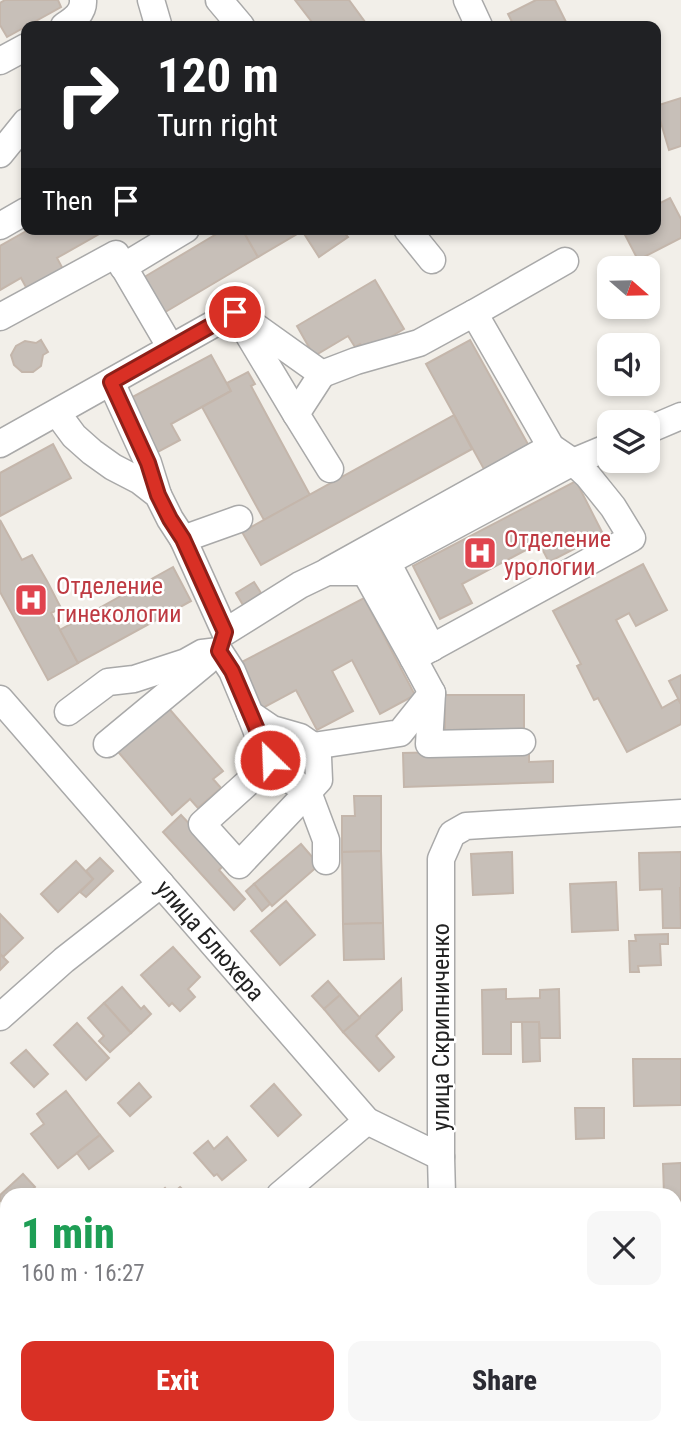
<!DOCTYPE html>
<meta charset="utf-8">
<style>
:root{--surface:#fff;--page:#f7f7f7;--text:#2b2b33;--muted:#7c7c81;--accent:#d93025}
body{margin:0;font-family:"Roboto Condensed",sans-serif;background:var(--page);color:var(--text);height:100vh;display:flex;flex-direction:column;font-size:26px;white-space:nowrap}
*{box-sizing:border-box;margin:0}
p{font-size:23px;color:var(--muted)}
.icon{flex:none;width:38px;height:38px;fill:none;stroke:currentColor;stroke-width:2;stroke-linecap:round;stroke-linejoin:round}
.map{position:relative;flex:1;overflow:hidden}
.side{position:absolute;left:0px;top:1188px;width:682px;height:247px;display:flex;flex-direction:column;background:var(--surface);border-radius:21px 21px 0 0;box-shadow:0 4px 10px #0003}
.side>*{flex:none}
.guide{position:absolute;left:21px;top:21px;width:640px;height:214px;border-radius:14px;box-shadow:0 4px 10px #0003;background:#202124;color:#fff;overflow:hidden}
.needle{width:46px;rotate:110deg}
.fabs{position:absolute;left:597px;top:256px;display:grid;gap:14px}
.fabs a{display:grid;place-items:center;width:63px;height:63px;border-radius:14px;background:var(--surface);box-shadow:0 4px 10px #0003;font-size:35px}
.pin{position:absolute;display:grid;place-items:center;width:60px;height:60px;color:#fff;margin:-30px;border:4px solid #fff;border-radius:50%;box-shadow:0 2px 7px #0007}
.me{position:absolute;width:77px;margin:-38px;rotate:336deg;stroke-linejoin:round;filter:drop-shadow(0 0 5px #0008)}
.turn{display:flex;align-items:center;gap:24px;height:147px;padding:0 21px;font-size:32px}
.turn .icon{width:91px;height:91px;stroke-width:2.5}
.turn b{display:block;font-size:49px;line-height:60px}
.then{display:flex;align-items:center;height:66px;padding:0 21px;background:#0003;gap:14px;font-size:26px}
.round{display:grid;place-items:center;flex:none;width:74px;height:74px;border-radius:14px;background:var(--page)}
.headline{display:flex;align-items:center;justify-content:space-between;height:119px;padding:0 21px}
h1{font-size:42px;font-weight:800;line-height:52px;color:#1e9e55}
.cta{display:flex;gap:14px;margin-top:auto;padding:14px 21px}
.cta a{flex:1;height:80px;border-radius:14px;background:var(--accent);color:#fff;font-size:28px;font-weight:800;line-height:80px;text-align:center}
.cta a+a{background:var(--page);color:var(--text)}
.map>svg:first-child{display:block}
.building{fill:#c7bfb8;stroke:#c4b6ab;stroke-width:2}
.lines{fill:none;stroke-linecap:round;stroke-linejoin:round}
.minor-casing{stroke:#a9a9a9;stroke-width:29}
.minor{stroke:#fff;stroke-width:26}
.route-casing{stroke:#8d1f18;stroke-width:18}
.route{stroke:#d93025;stroke-width:12}
.labels{text-anchor:middle;dominant-baseline:central;stroke-width:5;stroke-linejoin:round;paint-order:stroke}
.health-label{font-size:24px;fill:#be3a42;stroke:#fff;text-anchor:start}
.street-label{font-size:24px;fill:#222;stroke:#fff}
</style>
<div class="map">
<svg width="681" height="1434" viewBox="0 0 681 1434">
<rect width="100%" height="100%" fill="#f2efe9"/>
<!-- building -->
<g class="building">
<polygon points="5,0 58,0 61,7 7,37 0,25 0,3"/>
<polygon points="295,0 349,0 368,26 315,26"/>
<polygon points="536,0 555,0 568,26 514,26 508,14"/>
<polygon points="681,98 681,146 669,150 656,106"/>
<polygon points="670,198 681,219 681,238 638,260 622,229 656,229 656,205"/>
<polygon points="30,229 108,229 57,258 64,271 28,291 21,278 0,290 0,246"/>
<polygon points="225,229 242,229 258,257 162,314 141,279"/>
<polygon points="242,229 301,229 302,231 258,257"/>
<polygon points="301,229 341,229 348,237 319,257"/>
<polygon points="375,280 404,329 365,352 360,344 355,347 348,336 314,356 297,326"/>
<polygon points="41,340 48,352 43,355 41,366 33,372 22,372 14,365 11,355 16,346 25,341 36,343"/>
<polygon points="470,340 529,446 485,471 426,364"/>
<polygon points="211,355 231,391 171,424 180,440 156,453 127,400"/>
<polygon points="248,372 255,384 251,386 310,495 264,520 202,407 231,391 227,383"/>
<polygon points="454,415 472,449 261,565 242,532"/>
<polygon points="53,444 71,478 0,516 0,473"/>
<polygon points="576,481 603,534 549,562 539,543 462,584 472,603 440,619 413,566"/>
<polygon points="0,520 22,560 32,555 47,581 61,608 51,613 78,663 48,680 0,592"/>
<polygon points="643,564 667,610 636,626 629,613 616,620 662,708 678,699 681,704 681,724 627,752 598,698 594,700 577,666 581,664 553,611"/>
<polygon points="173,567 191,601 78,663 60,630"/>
<polygon points="254,582 261,593 243,605 236,593"/>
<polygon points="364,598 415,695 380,714 352,660 332,671 353,711 317,730 296,690 261,709 238,664"/>
<polygon points="681,675 681,704 669,681"/>
<polygon points="445,695 524,695 524,729 445,730"/>
<polygon points="165,704 223,771 213,779 221,788 198,808 190,799 172,815 114,747"/>
<polygon points="529,750 529,762 553,761 553,782 404,787 403,753"/>
<polygon points="354,796 381,796 381,851 342,852 342,816 355,816"/>
<polygon points="181,815 226,863 219,870 245,899 234,910 163,832"/>
<polygon points="301,844 319,865 272,906 254,884"/>
<polygon points="381,851 383,923 343,924 342,852"/>
<polygon points="512,852 513,893 473,895 471,854"/>
<polygon points="681,852 681,888 680,888 681,928 663,928 662,889 640,890 639,853"/>
<polygon points="100,858 113,871 86,897 80,892 93,879 86,871"/>
<polygon points="76,861 93,879 58,912 41,894"/>
<polygon points="616,882 618,930 572,932 570,884"/>
<polygon points="254,884 270,904 262,911 246,891"/>
<polygon points="286,901 315,935 280,965 251,931"/>
<polygon points="0,914 23,938 3,957 0,954"/>
<polygon points="383,923 384,959 344,960 343,924"/>
<polygon points="668,934 668,944 660,944 661,965 638,966 639,972 630,972 629,941 636,941 635,935"/>
<polygon points="173,947 200,977 188,989 195,997 180,1011 172,1003 169,1006 141,975"/>
<polygon points="0,954 8,962 0,970"/>
<polygon points="401,979 402,1010 376,1036 394,1057 379,1071 343,1032"/>
<polygon points="328,981 340,995 324,1009 312,996"/>
<polygon points="122,987 141,1009 144,1006 151,1014 131,1033 104,1003"/>
<polygon points="506,989 506,999 540,998 540,990 559,989 560,1038 540,1038 539,1022 511,1022 511,1054 483,1054 482,990"/>
<polygon points="340,995 360,1018 343,1032 324,1009"/>
<polygon points="104,1003 131,1033 110,1052 99,1041 104,1036 88,1018"/>
<polygon points="522,1022 539,1022 540,1061 523,1062"/>
<polygon points="77,1023 109,1058 86,1080 54,1045"/>
<polygon points="26,1050 48,1074 34,1087 11,1063"/>
<polygon points="633,1059 681,1059 681,1105 634,1106"/>
<polygon points="139,1083 151,1097 130,1116 118,1103"/>
<polygon points="274,1084 301,1115 278,1136 251,1106"/>
<polygon points="66,1091 100,1135 58,1168 31,1134 44,1124 37,1114"/>
<polygon points="575,1108 604,1108 604,1138 576,1139"/>
<polygon points="100,1135 113,1151 89,1169 77,1153"/>
<polygon points="227,1137 246,1160 222,1180 217,1174 214,1176 194,1153 208,1141 214,1149"/>
<polygon points="681,1163 681,1256 679,1256 676,1195 664,1195 663,1164"/>
<polygon points="23,1174 35,1187 26,1195 7,1195 7,1208 0,1200 0,1195"/>
<polygon points="180,1187 188,1195 157,1195 165,1188 171,1195"/>
<polygon points="536,1191 536,1195 495,1195 495,1193"/>
<polygon points="676,1335 678,1335 680,1372 676,1373"/>
<polygon points="304,1428 308,1428 314,1434 298,1434"/>
</g>
<g class="lines">
<defs>
<g id="minor">
<polyline points="151,0 158,24 157,26"/>
<polyline points="219,0 241,26"/>
<polyline points="467,0 479,26"/>
<path d="M64,26C73,20 84,13 83,0"/>
<polyline points="0,61 26,47"/>
<polyline points="0,154 26,122"/>
<polyline points="0,226 26,211"/>
<polyline points="407,229 432,260"/>
<polyline points="123,267 186,229"/>
<polyline points="474,313 565,261"/>
<polyline points="0,317 116,254 171,348"/>
<polyline points="241,322 296,414"/>
<polyline points="322,374 296,414 330,469"/>
<polyline points="111,382 148,463 158,495"/>
<polyline points="57,413 74,436 92,452 113,467 140,481 158,495 170,519 183,539 225,632 300,585 327,572 365,572 387,562 573,462 609,447"/>
<polyline points="648,430 681,416"/>
<polyline points="0,444 235,312 322,374 356,361 419,343 474,313 551,447 573,462 588,476 613,507 632,538 413,658 365,572"/>
<polyline points="183,539 239,519"/>
<polyline points="387,562 432,648"/>
<polyline points="328,571 551,447"/>
<polyline points="413,658 432,693 429,744 522,742"/>
<path id="s1" d="M0,699L367,1121L441,1157"/>
<polyline points="68,712 108,682 134,679 186,662 202,653 219,651 232,671 250,714 272,729 300,737 313,746 318,757 319,780 308,792 326,840 326,861"/>
<polyline points="250,714 263,747 278,771 308,792 239,865 202,824 253,778 270,760"/>
<polyline points="107,744 206,662"/>
<polyline points="313,746 400,733 432,693"/>
<polyline points="0,1017 64,960 161,884"/>
<polyline points="280,1195 367,1121"/>
<polyline points="442,1195 441,1157 441,859 452,834 466,826 681,813"/>
<polyline points="0,1345 7,1353"/>
<polyline points="73,1428 78,1434"/>
<polyline points="452,1428 452,1434"/>
<polyline points="0,1434 7,1428"/>
</g>
</defs>
<!-- minor casing -->
<use href="#minor" class="minor-casing"/>
<!-- minor -->
<use href="#minor" class="minor"/>
</g>
<g class="lines">
<defs>
<polyline id="route" points="235,312 111,382 148,463 158,495 170,519 183,539 225,632 219,651 232,671 270,760"/>
</defs>
<!-- route casing -->
<use href="#route" class="route-casing"/>
<!-- route -->
<use href="#route" class="route"/>
</g>
<!-- icons -->
<defs>
<symbol id="hospital-square" viewBox="-11 -11 22 22"><rect x="-9" y="-9" width="18" height="18" rx="4" fill="#e0444e" stroke="#fff"/><path d="M-5-5h3v3.5h4V-5h3V5h-3V1.5h-4V5h-3Z" fill="#fff"/></symbol>
</defs>
<g fill-rule="evenodd">
<use href="#hospital-square" x="461" y="534" width="38" height="38"/>
<use href="#hospital-square" x="12" y="581" width="38" height="38"/>
</g>
<g class="labels">
<!-- health labels -->
<g class="health-label">
<text x="504" y="539">Отделение<tspan x="504" dy="28">урологии</tspan></text>
<text x="56" y="586">Отделение<tspan x="56" dy="28">гинекологии</tspan></text>
</g>
<!-- street labels -->
<g class="street-label">
<text stroke="none"><textPath href="#s1" startOffset="320">улица Блюхера</textPath></text>
<text transform="translate(441 1027) rotate(-90)">улица Скрипниченко</text>
</g>
</g>
</svg>
<div class="fabs">
<a><svg class="needle" viewBox="-14 -14 28 28"><path d="M0-13l5 13h-10z" fill="#e53935"/><path d="M0 13l5-13h-10z" fill="#7c7c81"/></svg></a>
<a><svg class="icon" aria-label="sound" viewBox="0 0 24 24"><path d="M4 9h4l5-4v14l-5-4H4zM17 9q2 3 0 6"/></svg></a>
<a><svg class="icon" aria-label="layers" viewBox="0 0 24 24"><path d="M12 4l9 5-9 5-9-5zM3 14l9 5 9-5"/></svg></a>
</div>
<div class="pin" style="left:235px;top:312px;background:#d93025"><svg class="icon" aria-label="arrive" viewBox="0 0 24 24"><path d="M6 21V4h12l-3 4 3 4H6"/></svg></div>
<svg class="me" style="left:270px;top:760px" viewBox="-20 -20 40 40"><circle r="17" fill="#d93025" stroke="#fff" stroke-width="3"/><path d="M0-11L8 9 0 5-8 9z" fill="#fff"/></svg>
<div class="guide">
<div class="turn"><svg class="icon" aria-label="right" viewBox="0 0 24 24"><path d="M7 20v-9h11M14 6l5 5-5 5"/></svg><div><b>120 m</b>Turn right</div></div>
<div class="then">Then<svg class="icon" aria-label="arrive" viewBox="0 0 24 24"><path d="M6 21V4h12l-3 4 3 4H6"/></svg></div>
</div>
<section class="side">
<div class="headline"><div><h1>1 min</h1><p>160 m · 16:27</p></div><a class="round"><svg class="icon" aria-label="close" viewBox="0 0 24 24"><path d="M6 6l12 12M18 6L6 18"/></svg></a></div>
<div class="cta"><a>Exit</a><a>Share</a></div>
</section>
</div>
